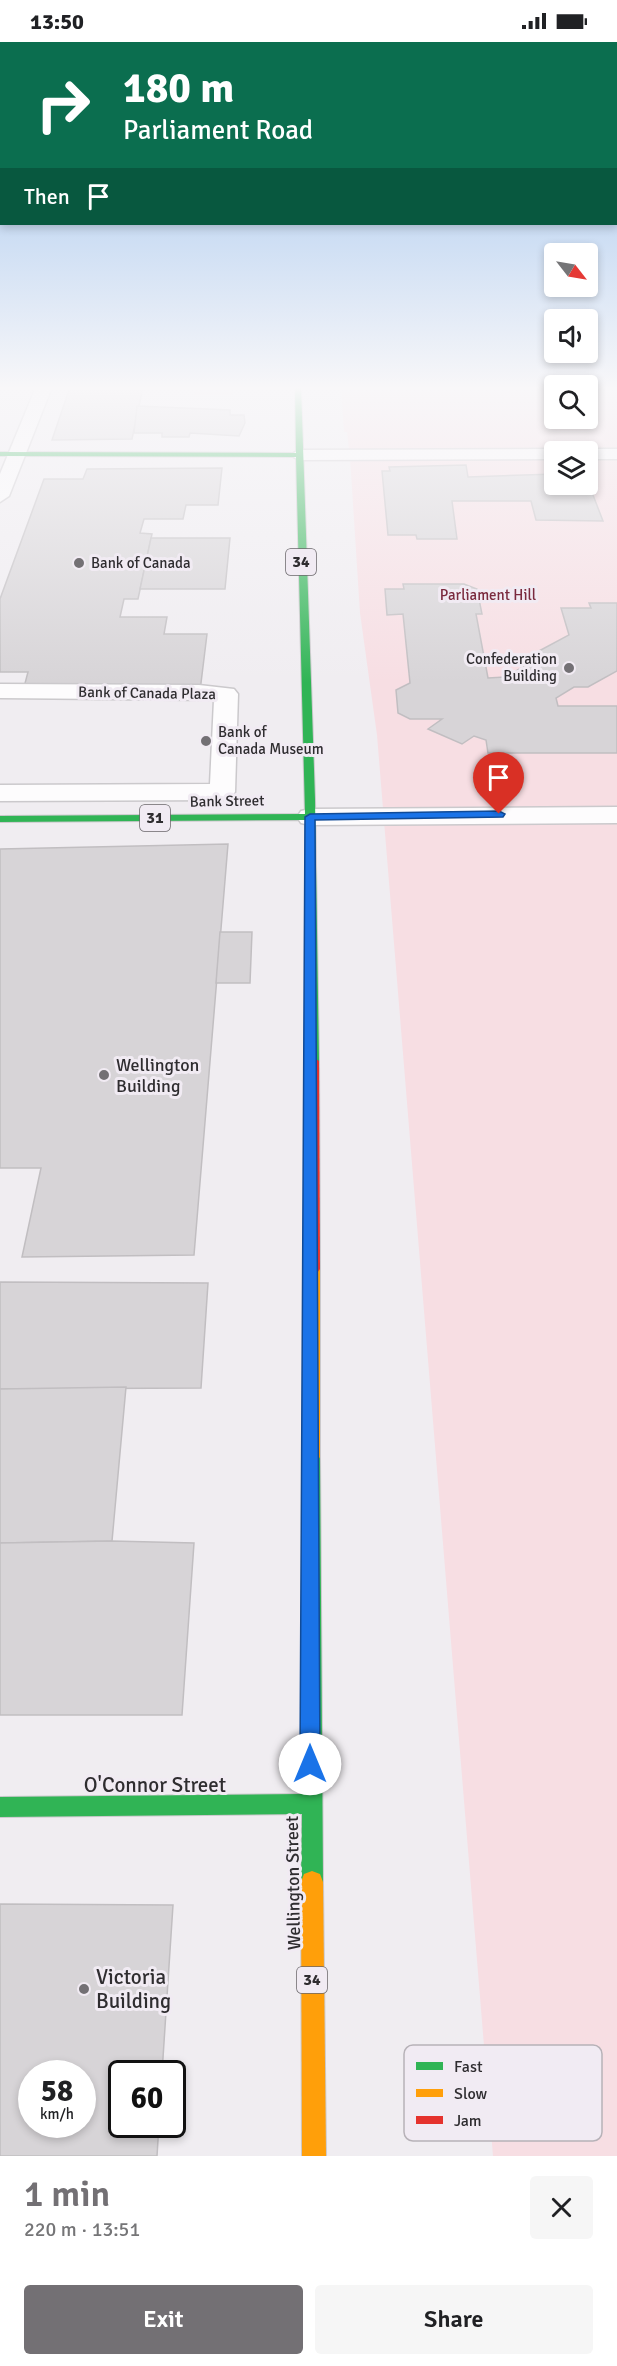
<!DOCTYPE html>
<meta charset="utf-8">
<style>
:root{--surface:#fff;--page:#f6f6f6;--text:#202124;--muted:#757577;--accent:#737074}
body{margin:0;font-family:Signika,sans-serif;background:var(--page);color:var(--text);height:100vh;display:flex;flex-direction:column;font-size:22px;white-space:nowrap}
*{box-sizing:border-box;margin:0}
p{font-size:20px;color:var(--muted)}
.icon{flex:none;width:33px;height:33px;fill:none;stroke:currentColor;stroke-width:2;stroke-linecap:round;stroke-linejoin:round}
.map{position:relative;height:2114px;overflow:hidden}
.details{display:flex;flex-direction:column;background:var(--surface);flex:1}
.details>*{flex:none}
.banner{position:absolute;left:0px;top:0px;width:618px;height:183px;box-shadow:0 3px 9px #0003;background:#0b6e4f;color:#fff;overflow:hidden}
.needle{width:39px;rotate:121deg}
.buttons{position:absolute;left:544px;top:201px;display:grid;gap:12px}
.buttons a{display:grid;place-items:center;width:54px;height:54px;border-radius:6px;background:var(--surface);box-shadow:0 3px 9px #0003;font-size:30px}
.speed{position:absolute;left:18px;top:2018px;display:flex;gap:12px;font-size:30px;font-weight:700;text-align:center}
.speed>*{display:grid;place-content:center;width:78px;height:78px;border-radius:50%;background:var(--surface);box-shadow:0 3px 9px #0003;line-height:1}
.speed small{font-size:15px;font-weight:400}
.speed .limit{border:3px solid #111;border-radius:9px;background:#fff;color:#111}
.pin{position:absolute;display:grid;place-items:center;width:51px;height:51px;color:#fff;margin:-62px -26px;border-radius:50% 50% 50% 0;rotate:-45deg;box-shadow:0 0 6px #0007}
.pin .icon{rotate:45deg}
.me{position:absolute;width:66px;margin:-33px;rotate:0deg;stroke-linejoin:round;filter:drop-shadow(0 0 4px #0008)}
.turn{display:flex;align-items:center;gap:21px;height:126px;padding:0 24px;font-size:27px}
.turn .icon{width:78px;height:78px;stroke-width:2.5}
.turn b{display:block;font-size:42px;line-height:51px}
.then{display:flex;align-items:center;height:57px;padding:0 24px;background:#0003;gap:12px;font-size:22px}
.round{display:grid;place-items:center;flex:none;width:63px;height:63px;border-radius:6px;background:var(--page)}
.head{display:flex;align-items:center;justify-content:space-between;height:102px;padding:0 24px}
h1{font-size:36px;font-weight:600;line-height:45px;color:var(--accent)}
.button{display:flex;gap:12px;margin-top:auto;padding:12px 24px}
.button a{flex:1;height:69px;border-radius:6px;background:var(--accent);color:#fff;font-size:24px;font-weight:600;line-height:69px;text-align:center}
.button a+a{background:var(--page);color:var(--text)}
.status{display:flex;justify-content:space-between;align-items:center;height:42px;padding:0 30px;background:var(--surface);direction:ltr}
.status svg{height:16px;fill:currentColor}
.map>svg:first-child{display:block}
.green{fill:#f7dee3;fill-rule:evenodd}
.building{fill:#d7d4d7;stroke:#c1bec1;stroke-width:1.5;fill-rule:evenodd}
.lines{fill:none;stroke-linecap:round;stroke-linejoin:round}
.street-casing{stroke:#cbc9cc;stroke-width:3}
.fast-casing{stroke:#cbc9cc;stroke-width:2}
.slow-casing{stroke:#cbc9cc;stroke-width:2}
.jam-casing{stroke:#cbc9cc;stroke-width:2}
.street{fill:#fdfcfd;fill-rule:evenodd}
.fast{fill:#30b455;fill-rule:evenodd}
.slow{fill:#ff9f0a;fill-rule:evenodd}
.jam{fill:#e5322d;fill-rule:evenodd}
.route{fill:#1a73e8;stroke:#114b97;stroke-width:1.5}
.poi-dot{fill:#737074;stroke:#f1ebf3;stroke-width:2}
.labels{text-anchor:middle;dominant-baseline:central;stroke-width:6;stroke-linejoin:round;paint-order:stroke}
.far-poi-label{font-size:15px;fill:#2f2d30;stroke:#f1ebf3;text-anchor:start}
.far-park-label{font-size:15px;fill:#7a2a3e;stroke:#f1ebf3}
.far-street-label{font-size:15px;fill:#2f2d30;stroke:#f1ebf3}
.shield{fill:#f1ebf3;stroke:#69666a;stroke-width:1.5}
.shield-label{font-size:16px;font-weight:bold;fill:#2f2d30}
.poi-label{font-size:18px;fill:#2f2d30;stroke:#f1ebf3;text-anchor:start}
.street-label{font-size:18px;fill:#2f2d30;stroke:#f1ebf3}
.near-street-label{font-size:21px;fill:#2f2d30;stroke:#f1ebf3}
.near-poi-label{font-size:21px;fill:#2f2d30;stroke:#f1ebf3;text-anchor:start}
.key{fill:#f1ebf3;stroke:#b7b2b8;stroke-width:1.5}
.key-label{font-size:16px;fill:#2f2d30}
</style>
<div class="status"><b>13:50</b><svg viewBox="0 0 49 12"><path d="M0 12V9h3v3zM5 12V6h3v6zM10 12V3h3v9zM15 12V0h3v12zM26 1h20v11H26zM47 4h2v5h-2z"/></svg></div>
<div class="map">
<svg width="617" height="2114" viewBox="0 0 617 2114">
<rect width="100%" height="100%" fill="#f0edf1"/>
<!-- green -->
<g class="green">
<polygon points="196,345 233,345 232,353 194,353"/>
<path d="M341,345H555V376H588V345H617V2114H493L377,693L360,571L350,415L347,390H344ZM555,410H588V442H555Z"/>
</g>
<!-- building -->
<g class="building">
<polygon points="70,345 143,345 132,397 52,398"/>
<polygon points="137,364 230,368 230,373 244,373 245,381 239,394 190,391 189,395 162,395 162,391 134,391"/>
<polygon points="466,423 468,435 555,432 555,442 588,442 588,440 603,479 536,478 531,459 452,459 457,497 417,497 416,493 388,493 382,429 390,429 389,425"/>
<polygon points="222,426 218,463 186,463 183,477 144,477 140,491 152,492 138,557 124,557 120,575 167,575 164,592 207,592 200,649 23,649 28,630 0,630 0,557 44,437 83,437 87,427"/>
<polygon points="151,496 230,496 225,547 140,547"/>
<polygon points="403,542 464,542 477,547 482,572 476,572 488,636 505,635 525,624 524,617 569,593 561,566 591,566 589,561 617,561 617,629 588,645 574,645 556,656 558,664 617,664 617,711 488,711 486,698 474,694 462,702 428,687 442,677 410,677 398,671 396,648 410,641 403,572 387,573 385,547 404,547"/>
<polygon points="228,802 194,1213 22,1215 41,1126 0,1126 0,807"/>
<polygon points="220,890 252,890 250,941 216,941"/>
<polygon points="0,1240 208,1241 201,1346 0,1347"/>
<polygon points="126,1345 112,1499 0,1501 0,1347"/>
<polygon points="112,1499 194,1501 182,1673 0,1673 0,1501"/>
<path d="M0,1862L173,1863L162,2031H122V2082H159L157,2114H0ZM32,2031H82V2082H32Z"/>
</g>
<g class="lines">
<defs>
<g id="street">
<polygon points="36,345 52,345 9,454 0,460 0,432"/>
<polygon points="555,407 562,410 555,410 555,417 299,418 290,413 299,408"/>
<polygon points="588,407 617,407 617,417 588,417 588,410 581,410"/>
<polygon points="0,642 199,643 234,647 238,652 235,750 231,755 222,758 0,759 0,743 210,742 214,658 0,656"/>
<polygon points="617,765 617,781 310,783 301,781 297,775 301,769 310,767"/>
</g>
<g id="fast">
<polygon points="295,345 301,345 315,757 319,1019 312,1024 305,1019 305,778 0,780 0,774 305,772 296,415 0,414 0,410 296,411"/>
<polygon points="311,1407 317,1410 320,1415 323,1840 320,1848 312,1851 304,1848 301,1840 302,1772 0,1775 0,1755 302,1752 302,1415 305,1410"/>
</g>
<g id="slow">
<polygon points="312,1221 317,1223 320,1227 320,1415 317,1420 311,1423 305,1420 302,1415 304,1227 307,1223"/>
<polygon points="312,1829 320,1832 323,1840 326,2114 302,2114 301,1840 304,1832"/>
</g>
<polygon id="jam" points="312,1014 319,1019 320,1227 317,1231 312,1233 307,1231 304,1227 305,1019"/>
</defs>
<!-- street casing -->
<use href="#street" class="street-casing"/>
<!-- fast casing -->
<use href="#fast" class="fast-casing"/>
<!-- slow casing -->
<use href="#slow" class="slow-casing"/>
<!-- jam casing -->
<use href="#jam" class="jam-casing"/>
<!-- street -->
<use href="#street" class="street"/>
<!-- fast -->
<use href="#fast" class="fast"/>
<!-- slow -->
<use href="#slow" class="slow"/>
<!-- jam -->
<use href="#jam" class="jam"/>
</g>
<!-- sky -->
<linearGradient id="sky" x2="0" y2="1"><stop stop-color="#96beed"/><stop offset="0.54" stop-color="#f8f7f9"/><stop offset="1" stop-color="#f8f7f9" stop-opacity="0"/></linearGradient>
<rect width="617" height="641" fill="url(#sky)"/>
<!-- route -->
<polygon class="route" points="499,769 505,772 503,775 315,778 320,1722 317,1729 310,1732 303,1729 300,1722 305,775 310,772"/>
<!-- markers -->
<g class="poi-dot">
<circle cx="79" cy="521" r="6"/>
<circle cx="569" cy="626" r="6"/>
<circle cx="206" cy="699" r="6"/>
<circle cx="104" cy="1033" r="6"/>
<circle cx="84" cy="1947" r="6"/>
</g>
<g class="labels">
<!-- far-poi labels -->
<g class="far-poi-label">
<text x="91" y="521">Bank of Canada</text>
<text x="557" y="617" text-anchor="end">Confederation<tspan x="557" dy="17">Building</tspan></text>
<text x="218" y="690">Bank of<tspan x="218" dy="17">Canada Museum</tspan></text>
</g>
<!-- far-park labels -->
<g class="far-park-label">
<text x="488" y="553">Parliament Hill</text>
</g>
<!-- far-street labels -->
<g class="far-street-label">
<text transform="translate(147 651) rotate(1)">Bank of Canada Plaza</text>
<text transform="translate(227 759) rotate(-1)">Bank Street</text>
</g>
<!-- shield labels -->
<g class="shield">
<rect x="286" y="507" width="30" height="26" rx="4.5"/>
<rect x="140" y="763" width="30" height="26" rx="4.5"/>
<rect x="297" y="1925" width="30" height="26" rx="4.5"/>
</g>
<g class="shield-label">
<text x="301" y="520">34</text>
<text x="155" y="776">31</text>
<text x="312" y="1938">34</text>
</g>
<!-- poi labels -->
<g class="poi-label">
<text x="116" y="1023">Wellington<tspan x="116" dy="21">Building</tspan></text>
</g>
<!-- street labels -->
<g class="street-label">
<text transform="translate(293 1841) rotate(-91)">Wellington Street</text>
</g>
<!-- near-street labels -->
<g class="near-street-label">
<text x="155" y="1743">O'Connor Street</text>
</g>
<!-- near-poi labels -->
<g class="near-poi-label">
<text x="96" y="1935">Victoria<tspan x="96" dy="24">Building</tspan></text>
</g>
</g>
<!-- legend -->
<rect x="404" y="2003" width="198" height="96" rx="9" class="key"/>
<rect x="416" y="2020" width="27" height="8" fill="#30b455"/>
<rect x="416" y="2047" width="27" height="8" fill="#ff9f0a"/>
<rect x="416" y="2074" width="27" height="8" fill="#e5322d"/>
<g class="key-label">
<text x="454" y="2030">Fast</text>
<text x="454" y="2057">Slow</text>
<text x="454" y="2084">Jam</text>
</g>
</svg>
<div class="buttons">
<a><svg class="needle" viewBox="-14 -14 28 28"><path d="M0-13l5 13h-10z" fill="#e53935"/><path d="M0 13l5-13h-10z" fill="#757577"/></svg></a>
<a><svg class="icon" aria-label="sound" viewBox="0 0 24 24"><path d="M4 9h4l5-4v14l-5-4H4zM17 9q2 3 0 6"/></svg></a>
<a><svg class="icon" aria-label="search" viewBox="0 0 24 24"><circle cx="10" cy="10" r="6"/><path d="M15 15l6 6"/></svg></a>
<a><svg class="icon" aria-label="layers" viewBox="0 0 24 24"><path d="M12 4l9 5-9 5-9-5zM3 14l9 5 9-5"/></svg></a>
</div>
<div class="speed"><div>58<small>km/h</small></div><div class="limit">60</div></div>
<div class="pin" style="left:499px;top:772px;background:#d93025"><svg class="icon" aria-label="arrive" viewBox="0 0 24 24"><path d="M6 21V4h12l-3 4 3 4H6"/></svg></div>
<svg class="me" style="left:310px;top:1722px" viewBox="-20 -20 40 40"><circle r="19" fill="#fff"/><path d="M0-13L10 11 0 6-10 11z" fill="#1a73e8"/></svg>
<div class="banner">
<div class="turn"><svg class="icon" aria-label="right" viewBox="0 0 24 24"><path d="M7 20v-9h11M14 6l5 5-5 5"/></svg><div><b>180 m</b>Parliament Road</div></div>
<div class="then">Then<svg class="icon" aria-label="arrive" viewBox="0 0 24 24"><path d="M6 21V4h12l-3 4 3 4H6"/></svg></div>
</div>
</div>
<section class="details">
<div class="head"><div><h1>1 min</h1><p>220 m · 13:51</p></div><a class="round"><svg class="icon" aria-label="close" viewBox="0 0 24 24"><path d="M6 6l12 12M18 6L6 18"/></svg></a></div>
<div class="button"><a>Exit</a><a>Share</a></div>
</section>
